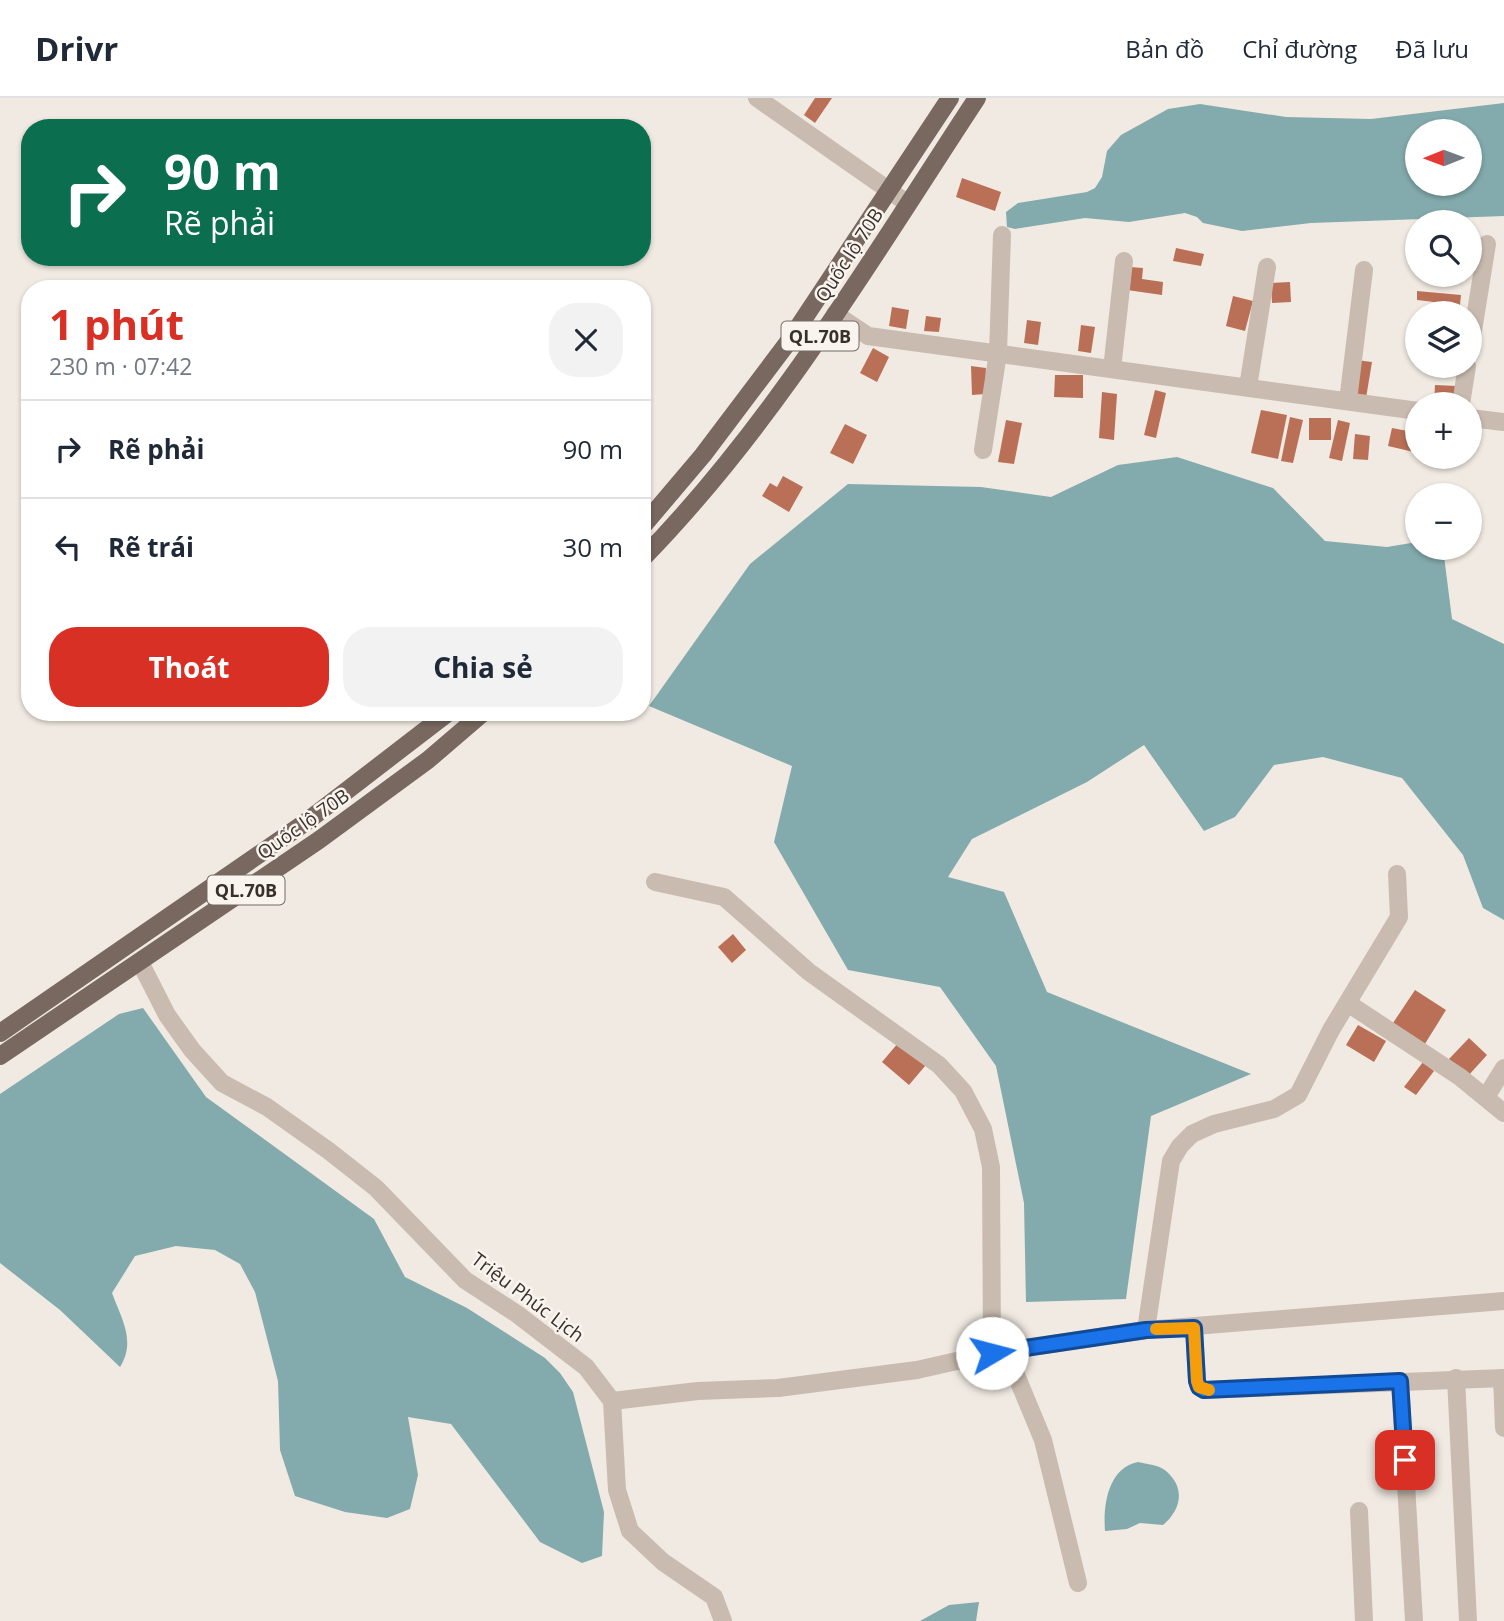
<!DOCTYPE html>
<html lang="vi">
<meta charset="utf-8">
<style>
:root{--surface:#fff;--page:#f2f2f3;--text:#1f2937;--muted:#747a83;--line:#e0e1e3;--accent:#d93025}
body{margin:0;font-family:"Open Sans",sans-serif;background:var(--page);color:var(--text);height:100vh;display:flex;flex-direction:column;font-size:26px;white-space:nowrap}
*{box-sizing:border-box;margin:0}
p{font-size:23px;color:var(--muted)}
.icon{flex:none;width:38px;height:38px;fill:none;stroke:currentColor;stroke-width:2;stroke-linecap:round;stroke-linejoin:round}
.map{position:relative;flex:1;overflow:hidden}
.side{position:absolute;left:21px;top:182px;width:630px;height:441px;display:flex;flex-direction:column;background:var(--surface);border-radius:28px;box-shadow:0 2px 5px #0004}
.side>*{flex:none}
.top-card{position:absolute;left:21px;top:21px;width:630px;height:147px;border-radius:28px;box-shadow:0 2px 5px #0004;background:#0b6e4f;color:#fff;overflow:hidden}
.needle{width:46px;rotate:269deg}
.controls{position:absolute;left:1405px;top:21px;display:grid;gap:14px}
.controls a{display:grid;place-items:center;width:77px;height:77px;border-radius:50%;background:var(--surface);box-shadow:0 2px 5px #0004;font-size:35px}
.pin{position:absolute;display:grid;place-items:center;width:60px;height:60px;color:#fff;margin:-30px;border-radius:14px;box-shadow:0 4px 10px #0006}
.me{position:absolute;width:77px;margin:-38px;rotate:82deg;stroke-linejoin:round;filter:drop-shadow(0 0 5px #0008)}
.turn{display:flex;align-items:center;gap:24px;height:147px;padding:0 28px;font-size:32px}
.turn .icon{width:91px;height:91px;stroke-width:2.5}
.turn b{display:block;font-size:49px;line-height:60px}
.round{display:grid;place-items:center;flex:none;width:74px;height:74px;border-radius:28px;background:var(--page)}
.summary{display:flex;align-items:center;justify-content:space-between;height:119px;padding:0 28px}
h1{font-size:42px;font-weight:700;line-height:52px;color:var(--accent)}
.primary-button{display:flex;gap:14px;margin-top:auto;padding:14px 28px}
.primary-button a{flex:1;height:80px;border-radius:28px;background:var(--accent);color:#fff;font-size:28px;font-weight:700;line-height:80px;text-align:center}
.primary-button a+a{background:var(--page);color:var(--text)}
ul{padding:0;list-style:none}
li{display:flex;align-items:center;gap:21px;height:98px;padding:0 28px;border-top:2px solid var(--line)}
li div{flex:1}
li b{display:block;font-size:26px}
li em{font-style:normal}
header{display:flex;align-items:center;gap:42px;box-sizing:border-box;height:98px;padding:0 35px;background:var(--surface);border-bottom:2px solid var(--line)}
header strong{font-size:33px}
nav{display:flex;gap:38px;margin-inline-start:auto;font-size:24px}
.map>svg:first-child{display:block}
.water{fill:#83aaac;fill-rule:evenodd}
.building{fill:#ba7057}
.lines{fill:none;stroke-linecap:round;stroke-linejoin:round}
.minor{stroke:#c9bbaf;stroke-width:18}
.major{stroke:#78685f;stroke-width:18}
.route-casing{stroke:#114b97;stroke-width:18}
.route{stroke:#1a73e8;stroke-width:12}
.slow{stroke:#f59e0b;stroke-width:12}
.labels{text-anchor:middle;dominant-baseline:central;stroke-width:5;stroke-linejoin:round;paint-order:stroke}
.shield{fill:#f9f4ee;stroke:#726b66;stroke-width:2}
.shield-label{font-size:18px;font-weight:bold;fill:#38302c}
.street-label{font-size:19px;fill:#38302c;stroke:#f9f4ee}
</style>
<header>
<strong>Drivr</strong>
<nav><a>Bản đồ</a><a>Chỉ đường</a><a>Đã lưu</a></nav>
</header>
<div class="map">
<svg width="1504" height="1523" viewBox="0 0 1504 1523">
<rect width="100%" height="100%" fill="#f1eae2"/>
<!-- water -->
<g class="water">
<path d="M1504,5V118L1311,125L1242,133L1203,125L1197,119L1185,115L1129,124L1085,120L1015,131L1007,129L1006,114L1018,105L1087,94L1095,90L1102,79L1107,53L1121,37L1168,11L1200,6L1286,19L1371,21ZM1418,33H1470V86H1418Z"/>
<polygon points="1177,359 1273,390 1325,443 1387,449 1417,444 1418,450 1443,450 1452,521 1504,546 1504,822 1483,810 1463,757 1402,680 1323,659 1274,667 1235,719 1204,733 1144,647 1087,684 972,741 948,779 1004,794 1047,894 1251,976 1151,1018 1126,1201 1026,1204 1024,1105 996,968 940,889 848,872 774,744 792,668 649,608 750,466 848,386 981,389 1051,399 1118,367"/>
<path d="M143,910L206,999L374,1121L405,1179L467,1210L545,1260L560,1275L573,1294L604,1414L602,1458L582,1465L540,1444L451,1326L408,1319L418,1377L410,1411L387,1420L345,1414L295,1398L280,1352L278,1283L255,1194L240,1166L215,1152L176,1148L135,1158L112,1195C122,1222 136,1243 120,1269L60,1212L0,1165V996L119,916Z"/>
<path d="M1138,1364C1147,1366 1159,1367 1166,1373C1186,1390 1181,1412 1163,1427L1140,1425L1127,1431L1105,1433C1103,1407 1108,1370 1138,1364Z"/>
<polygon points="979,1504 976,1523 920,1523 949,1507"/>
</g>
<!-- building -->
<g class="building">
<polygon points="815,0 832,0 815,25 804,17"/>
<polygon points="962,80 1001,94 995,113 956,99"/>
<polygon points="1176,150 1204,156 1201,168 1173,163"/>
<polygon points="1130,169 1143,170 1142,181 1163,184 1162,197 1127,192"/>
<polygon points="1290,184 1291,204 1272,205 1271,185"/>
<polygon points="1417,193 1461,197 1460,207 1417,202"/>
<polygon points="1233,198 1253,203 1245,233 1226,228"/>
<polygon points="892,209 909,212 906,231 889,228"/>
<polygon points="926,218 941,220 939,234 924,233"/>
<polygon points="1027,222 1041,224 1038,247 1024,245"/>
<polygon points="1081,227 1095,229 1091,255 1078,253"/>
<polygon points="873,250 889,259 877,284 860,275"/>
<polygon points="1356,262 1372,264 1366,300 1351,297"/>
<polygon points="971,268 986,270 985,296 972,297"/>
<polygon points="1431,268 1462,268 1460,277 1430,272"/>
<polygon points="1055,277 1083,277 1083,300 1054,299"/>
<polygon points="1435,287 1457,288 1456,306 1434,306"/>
<polygon points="1155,292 1166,295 1156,340 1144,337"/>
<polygon points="1102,294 1117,296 1114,342 1099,340"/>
<polygon points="1261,312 1287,317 1278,361 1251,355"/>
<polygon points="1290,319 1303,322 1293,365 1281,363"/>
<rect x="1309" y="320" width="22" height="22"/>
<polygon points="1006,322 1022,325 1014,366 998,364"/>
<polygon points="1338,322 1350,325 1342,363 1329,360"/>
<polygon points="845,326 867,337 853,366 830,355"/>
<polygon points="1392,330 1418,335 1418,355 1388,348"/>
<polygon points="1355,336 1370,338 1368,362 1353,361"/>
<polygon points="783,378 803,389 789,414 762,398 770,385 777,389"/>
<polygon points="733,836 746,852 732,865 718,849"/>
<polygon points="1415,892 1446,912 1423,949 1391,928"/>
<polygon points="1358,927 1386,943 1374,964 1346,947"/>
<polygon points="904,938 931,961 909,987 882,964"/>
<polygon points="1469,940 1487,957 1468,978 1449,961"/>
<polygon points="1423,964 1434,973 1416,997 1404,989"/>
</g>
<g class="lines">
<!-- minor -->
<g class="minor">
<polyline points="757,0 907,105"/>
<polyline points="835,216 868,238 1418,313"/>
<polyline points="1470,251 1487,146"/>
<polyline points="1112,271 1124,163"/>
<polyline points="1248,289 1267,169"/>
<polyline points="1348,303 1364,172"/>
<polyline points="1461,306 1467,268"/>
<polyline points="1470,320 1504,324"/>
<polyline points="983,352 998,255 1002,137"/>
<polyline points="655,784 724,799 809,874 939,967 963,993 983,1031 991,1069 992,1255"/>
<polyline points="140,864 167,917 192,952 222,985 267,1009 329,1053 376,1090 465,1182 517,1216 586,1269 612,1303 617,1392 630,1433 663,1464 714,1499 723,1523"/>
<polyline points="1349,906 1460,979 1504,1015"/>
<polyline points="1486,999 1504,970"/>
<polyline points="1194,1230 1197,1283 1199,1289 1204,1292 1504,1280"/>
<polyline points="1146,1232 1171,1063 1180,1048 1192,1036 1214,1026 1274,1011 1298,997 1331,932 1399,819 1397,776"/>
<polyline points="1006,1253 1043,1342 1078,1485"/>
<polyline points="1456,1280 1468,1523"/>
<polyline points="1502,1280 1504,1330"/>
<polyline points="1400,1283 1414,1523"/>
<polyline points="612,1303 698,1293 778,1290 917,1272 992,1255 1146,1232 1504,1203"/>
<polyline points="1359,1413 1364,1523"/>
</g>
<!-- major -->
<g class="major">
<polyline points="642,429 703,357 789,243 950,0"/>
<path d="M642,461C775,325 873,158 977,0"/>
<polyline points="0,935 306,724 449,614"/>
<polyline points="0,958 319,742 428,662 484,614"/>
</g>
</g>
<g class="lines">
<defs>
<polyline id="route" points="992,1255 1146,1232 1194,1230 1197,1283 1199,1289 1204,1292 1400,1283 1405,1362"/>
</defs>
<!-- route casing -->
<use href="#route" class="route-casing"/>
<!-- route -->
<use href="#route" class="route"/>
<!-- slow -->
<polyline class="slow" points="1156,1231 1194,1230 1197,1283 1199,1289 1209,1292"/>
</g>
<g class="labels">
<!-- shield labels -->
<g class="shield">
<rect x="781.5" y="223.5" width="77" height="29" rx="5"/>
<rect x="207.5" y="777.5" width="77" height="29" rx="5"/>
</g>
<g class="shield-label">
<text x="820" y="238">QL.70B</text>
<text x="246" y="792">QL.70B</text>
</g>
<!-- street labels -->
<g class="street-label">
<text transform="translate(849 157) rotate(-57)">Quốc lộ 70B</text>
<text transform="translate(303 726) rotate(-35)">Quốc lộ 70B</text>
<text transform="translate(528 1199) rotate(37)">Triệu Phúc Lịch</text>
</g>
</g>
</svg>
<div class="controls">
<a><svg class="needle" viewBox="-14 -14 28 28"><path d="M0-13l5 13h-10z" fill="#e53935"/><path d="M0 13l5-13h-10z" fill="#747a83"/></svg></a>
<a><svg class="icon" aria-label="search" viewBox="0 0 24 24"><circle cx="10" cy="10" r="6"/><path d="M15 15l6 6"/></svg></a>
<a><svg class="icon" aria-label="layers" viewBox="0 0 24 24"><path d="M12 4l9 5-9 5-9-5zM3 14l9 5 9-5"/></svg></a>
<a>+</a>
<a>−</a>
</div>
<div class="pin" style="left:1405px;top:1362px;background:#d93025"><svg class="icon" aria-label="arrive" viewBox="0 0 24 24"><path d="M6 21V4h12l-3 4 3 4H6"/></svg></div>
<svg class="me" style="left:992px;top:1255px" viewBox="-20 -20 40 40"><circle r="19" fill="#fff"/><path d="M0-13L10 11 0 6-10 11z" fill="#1a73e8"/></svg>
<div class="top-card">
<div class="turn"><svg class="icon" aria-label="right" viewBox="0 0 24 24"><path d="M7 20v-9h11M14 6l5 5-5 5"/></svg><div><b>90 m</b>Rẽ phải</div></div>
</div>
<section class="side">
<div class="summary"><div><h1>1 phút</h1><p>230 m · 07:42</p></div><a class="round"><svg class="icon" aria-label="close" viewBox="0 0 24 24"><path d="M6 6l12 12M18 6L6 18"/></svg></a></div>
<ul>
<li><svg class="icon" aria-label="right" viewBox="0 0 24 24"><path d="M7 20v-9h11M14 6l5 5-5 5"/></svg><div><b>Rẽ phải</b></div><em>90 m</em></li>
<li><svg class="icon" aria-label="left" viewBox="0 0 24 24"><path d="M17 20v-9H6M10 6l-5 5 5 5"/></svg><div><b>Rẽ trái</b></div><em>30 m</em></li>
</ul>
<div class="primary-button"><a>Thoát</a><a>Chia sẻ</a></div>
</section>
</div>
